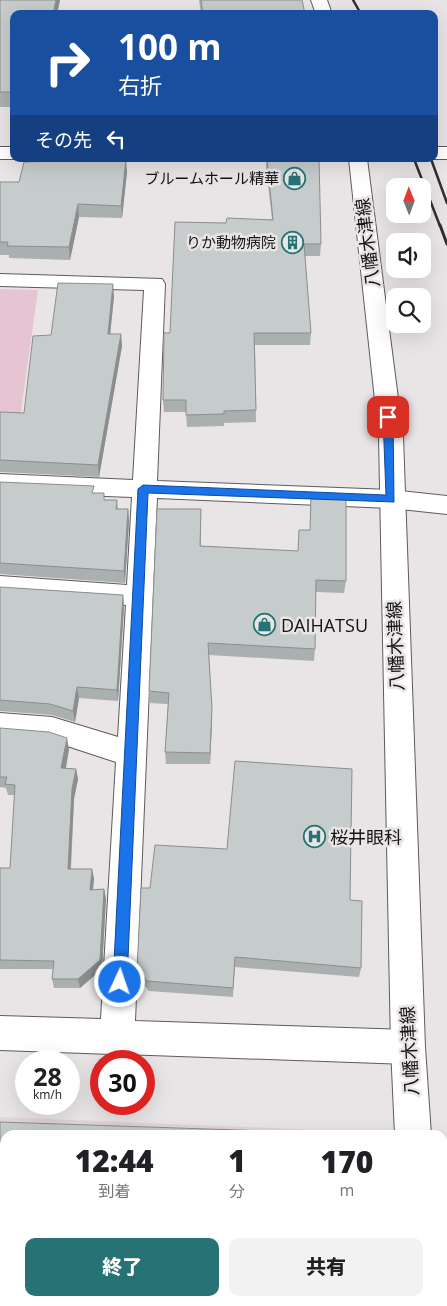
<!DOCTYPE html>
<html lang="ja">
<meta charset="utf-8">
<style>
:root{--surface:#fff;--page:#f2f2f2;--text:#202124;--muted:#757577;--accent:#277274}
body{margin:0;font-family:"Open Sans","Noto Sans JP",sans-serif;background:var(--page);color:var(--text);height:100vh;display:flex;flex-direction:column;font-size:19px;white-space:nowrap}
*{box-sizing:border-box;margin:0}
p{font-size:16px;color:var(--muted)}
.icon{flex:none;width:28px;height:28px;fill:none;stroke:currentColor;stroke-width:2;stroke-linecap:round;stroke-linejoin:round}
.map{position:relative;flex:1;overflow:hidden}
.side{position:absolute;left:0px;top:1130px;width:448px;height:176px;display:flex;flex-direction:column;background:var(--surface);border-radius:15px 15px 0 0;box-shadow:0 5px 20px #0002}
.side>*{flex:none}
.hud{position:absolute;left:10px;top:10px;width:428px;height:152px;border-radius:10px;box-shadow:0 5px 20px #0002;background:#1a4fa0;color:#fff;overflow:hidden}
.needle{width:32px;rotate:359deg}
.tools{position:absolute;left:386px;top:178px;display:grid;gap:10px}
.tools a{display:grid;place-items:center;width:45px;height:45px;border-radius:10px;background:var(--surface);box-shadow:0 5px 20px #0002;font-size:25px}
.speed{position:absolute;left:15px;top:1050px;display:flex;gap:10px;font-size:25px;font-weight:700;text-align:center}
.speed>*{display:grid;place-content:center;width:65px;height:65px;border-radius:50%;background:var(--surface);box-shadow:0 5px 20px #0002;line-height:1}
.speed small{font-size:12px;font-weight:400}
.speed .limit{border:8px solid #d22;background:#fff;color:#111}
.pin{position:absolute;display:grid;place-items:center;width:42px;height:42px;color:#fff;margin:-21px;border-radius:10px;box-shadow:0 2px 8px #0006}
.me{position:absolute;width:55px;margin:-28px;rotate:3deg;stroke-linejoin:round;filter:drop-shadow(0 0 4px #0008)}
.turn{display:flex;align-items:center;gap:18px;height:105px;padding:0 25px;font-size:22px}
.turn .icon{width:65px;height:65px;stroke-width:2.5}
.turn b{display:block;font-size:35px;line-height:42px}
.then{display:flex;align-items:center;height:48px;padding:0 25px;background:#0003;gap:10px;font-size:19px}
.eta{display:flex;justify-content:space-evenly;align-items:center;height:85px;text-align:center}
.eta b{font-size:30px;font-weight:800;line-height:35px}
.primary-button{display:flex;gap:10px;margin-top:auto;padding:10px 25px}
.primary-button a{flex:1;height:58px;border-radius:10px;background:var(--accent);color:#fff;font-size:20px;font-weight:800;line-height:58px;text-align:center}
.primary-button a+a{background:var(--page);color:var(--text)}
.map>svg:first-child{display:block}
.built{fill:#e1d4d9}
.green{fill:#e7c4d1}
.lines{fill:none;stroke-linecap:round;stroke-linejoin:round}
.minor-casing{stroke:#5f5b5d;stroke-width:2}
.major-casing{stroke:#5f5b5d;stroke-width:2}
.minor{fill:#fff;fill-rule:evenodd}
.major{fill:#fff;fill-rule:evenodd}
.rail-far1{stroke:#302e2f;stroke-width:2.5}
.rail{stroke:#302e2f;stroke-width:3}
.wall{fill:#aaafaf}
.shaded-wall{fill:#8b8e8e}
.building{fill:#c6cbcb;stroke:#8b8e8e}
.route{fill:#1a73e8;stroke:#114b97}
.labels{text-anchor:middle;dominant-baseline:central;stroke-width:5;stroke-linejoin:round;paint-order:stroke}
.far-poi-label{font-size:15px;fill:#141313;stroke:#e9e4e6;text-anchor:end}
.street-label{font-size:18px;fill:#141313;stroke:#e9e4e6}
.poi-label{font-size:18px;fill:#141313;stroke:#e9e4e6;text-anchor:start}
</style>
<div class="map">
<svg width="447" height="1306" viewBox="0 0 447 1306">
<rect width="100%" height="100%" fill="#e9e4e6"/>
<!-- built -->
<polygon class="built" points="0,1117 344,1131 344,1135 5,1135 5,1301 344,1301 344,1306 0,1306"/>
<!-- green -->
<polygon class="green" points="0,289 38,290 20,419 0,418"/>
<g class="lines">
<defs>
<g id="minor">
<rect x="0" y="147" width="14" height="12"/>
<rect x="434" y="147" width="13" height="12"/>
<polygon points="0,274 162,279 165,284 157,481 391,490 447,496 447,514 391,508 157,498 135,1021 408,1030 420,1035 425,1047 420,1059 408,1064 122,1054 117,1056 112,1054 0,1050 0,1016 101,1019 116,762 52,741 0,737 0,713 52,717 118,737 126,605 0,596 0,576 127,585 132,497 0,492 0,474 133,480 144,290 0,286"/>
</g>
<g id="major">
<polygon points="311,0 327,0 332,14 316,14"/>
<polygon points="349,159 367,159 403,437 425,1047 431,1135 395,1135 391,1047 379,437"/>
<polygon points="442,1299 444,1306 404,1306 404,1301 442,1301"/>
</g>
</defs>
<!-- minor casing -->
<use href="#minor" class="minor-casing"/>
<!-- major casing -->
<use href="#major" class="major-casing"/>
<!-- minor -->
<use href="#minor" class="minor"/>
<!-- major -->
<use href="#major" class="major"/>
<!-- rail-far1 -->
<g class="rail-far1">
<polyline points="353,0 361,14"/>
<polyline points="414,159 440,226"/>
<polyline points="431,159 447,203"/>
</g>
<!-- rail -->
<polyline class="rail" points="440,225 447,244"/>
</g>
<!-- wall -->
<g class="wall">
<polygon points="0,0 60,0 57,14 14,14 14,107 0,107"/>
<polygon points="199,0 302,0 305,14 201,14"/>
<polygon points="266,159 321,244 320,256 305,256 311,333 310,345 255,345 256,422 224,423 224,426 187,427 186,412 164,412 163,400 170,333 226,223 272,219 266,168"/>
<polygon points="127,172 122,218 79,217 70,260 9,258 9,255 0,255 0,182 19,182"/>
<polygon points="114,296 110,334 121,334 122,346 99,477 0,472 0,412 24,413 51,335"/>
<polygon points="0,482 95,493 105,500 117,500 118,509 128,509 129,521 125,583 0,574"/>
<polygon points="311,496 346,581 344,593 316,592 315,649 314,661 209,655 212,720 210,764 166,764 165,752 168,704 150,703 149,691 201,509 201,546 298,551 310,530"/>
<polygon points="0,587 123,595 124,607 118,701 79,698 75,722 52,715 0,711"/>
<polygon points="0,728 69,749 66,768 76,769 78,779 74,799 71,869 94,878 93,890 104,889 106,899 102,969 80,988 54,988 52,979 53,969 0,969 0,868 10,868 15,795 8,795 6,788 0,787"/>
<polygon points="350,900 361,968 359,977 235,967 233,997 149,991 139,979 137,970"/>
</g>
<!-- shaded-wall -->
<g class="shaded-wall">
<polygon points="56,0 60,0 57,14 53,14"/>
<polygon points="126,159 127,172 122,218 121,206"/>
<polygon points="78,204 79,217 70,260 69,247"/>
<polygon points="113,284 114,296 109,346 108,334"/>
<polygon points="121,334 122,346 99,477 98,465"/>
<polygon points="128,509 129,521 125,583 124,571"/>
<polygon points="123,595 124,607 118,701 117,690"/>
<polygon points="77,687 79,698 75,722 73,711"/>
<polygon points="212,708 212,720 210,764 210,753"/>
<polygon points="67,738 69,749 64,778 61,768"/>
<polygon points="76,769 78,779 74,799 70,878 68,869 72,789"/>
<polygon points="92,869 94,878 92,899 90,890"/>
<polygon points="104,889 106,899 102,969 80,988 78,979"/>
</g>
<!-- building -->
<g class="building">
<polygon points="0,0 56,0 53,14 14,14 14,92 0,92"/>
<polygon points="201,0 302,0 305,14 203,14"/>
<polygon points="126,159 121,206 78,204 69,247 7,246 8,242 0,242 0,182 19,182 24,162"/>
<polygon points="267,159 319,159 321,244 304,244 311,333 254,333 256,410 224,411 224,414 186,415 186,400 163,400 164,333 170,333 175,222 226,223 227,218 273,220"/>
<polygon points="58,283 113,284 108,334 121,334 98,465 0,460 0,412 24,413 33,336 51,335"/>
<polygon points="0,482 94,486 92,493 104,493 104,500 117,500 116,509 128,509 124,571 0,563"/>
<polygon points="311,496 346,498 346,581 316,580 315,649 208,643 212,708 210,753 165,752 169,693 149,691 157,509 201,509 200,546 298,551 299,530 310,530"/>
<polygon points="0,587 123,595 117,690 77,687 73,711 50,704 0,700"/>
<polygon points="0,728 49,732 67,738 61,768 76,769 72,789 68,869 92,869 90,890 104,889 100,960 78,979 52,979 54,961 0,960 0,868 10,868 15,785 5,784 7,777 0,777"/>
<polygon points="235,761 352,769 350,900 362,901 361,968 235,957 233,988 147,981 137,970 141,888 150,888 155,845 227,849"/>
<polygon points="0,1122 325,1133 325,1135 5,1135 5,1301 328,1301 328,1306 0,1306"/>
</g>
<!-- route -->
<polygon class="route" points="388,414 393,417 394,502 148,493 127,982 125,986 120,988 115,986 113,982 138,489 143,485 386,495 383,417"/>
<!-- icons -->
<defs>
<symbol id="shop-ring" viewBox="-11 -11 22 22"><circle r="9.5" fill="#e9e4e6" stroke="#277274" stroke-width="1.5"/><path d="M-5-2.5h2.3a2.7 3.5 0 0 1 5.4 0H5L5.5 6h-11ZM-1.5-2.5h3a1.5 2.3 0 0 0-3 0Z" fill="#277274"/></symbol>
<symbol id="building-ring" viewBox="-11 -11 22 22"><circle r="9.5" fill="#e9e4e6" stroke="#277274" stroke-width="1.5"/><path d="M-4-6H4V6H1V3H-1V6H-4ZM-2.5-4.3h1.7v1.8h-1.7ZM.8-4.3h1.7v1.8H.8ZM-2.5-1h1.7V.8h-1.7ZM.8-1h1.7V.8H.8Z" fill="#277274"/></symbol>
<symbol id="hospital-ring" viewBox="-11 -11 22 22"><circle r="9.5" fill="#e9e4e6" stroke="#277274" stroke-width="1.5"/><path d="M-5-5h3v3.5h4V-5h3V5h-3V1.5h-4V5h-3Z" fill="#277274"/></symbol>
</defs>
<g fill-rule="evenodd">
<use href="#shop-ring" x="282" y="166" width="25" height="25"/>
<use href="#building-ring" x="280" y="230" width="25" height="25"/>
<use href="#shop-ring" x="252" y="612" width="25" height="25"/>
<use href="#hospital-ring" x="302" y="824" width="25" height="25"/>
</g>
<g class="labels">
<!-- far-poi labels -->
<g class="far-poi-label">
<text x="279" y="178">ブルームホール精華</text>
<text x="276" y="242">りか動物病院</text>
</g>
<!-- street labels -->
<g class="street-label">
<text transform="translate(367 243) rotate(-97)">八幡木津線</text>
<text transform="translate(395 646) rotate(-92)">八幡木津線</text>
<text transform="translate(409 1051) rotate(-93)">八幡木津線</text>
</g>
<!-- poi labels -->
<g class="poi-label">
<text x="281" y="625">DAIHATSU</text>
<text x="330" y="837">桜井眼科</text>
</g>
</g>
</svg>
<div class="tools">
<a><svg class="needle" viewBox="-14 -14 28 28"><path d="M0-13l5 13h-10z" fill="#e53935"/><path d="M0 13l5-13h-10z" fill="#757577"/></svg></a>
<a><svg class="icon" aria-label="sound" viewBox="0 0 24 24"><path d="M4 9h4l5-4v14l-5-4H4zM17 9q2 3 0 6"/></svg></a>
<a><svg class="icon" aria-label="search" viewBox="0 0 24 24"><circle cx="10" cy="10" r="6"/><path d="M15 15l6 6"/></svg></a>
</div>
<div class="speed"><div>28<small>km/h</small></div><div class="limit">30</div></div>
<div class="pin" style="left:388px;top:417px;background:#d93025"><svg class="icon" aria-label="arrive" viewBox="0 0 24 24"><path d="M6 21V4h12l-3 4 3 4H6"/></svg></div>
<svg class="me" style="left:120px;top:982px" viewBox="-20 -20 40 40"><circle r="17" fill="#1a73e8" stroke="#fff" stroke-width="3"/><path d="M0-11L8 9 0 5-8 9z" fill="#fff"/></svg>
<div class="hud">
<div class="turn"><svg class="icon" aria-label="right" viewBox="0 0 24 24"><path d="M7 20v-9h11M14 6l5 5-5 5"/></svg><div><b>100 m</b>右折</div></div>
<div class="then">その先<svg class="icon" aria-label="left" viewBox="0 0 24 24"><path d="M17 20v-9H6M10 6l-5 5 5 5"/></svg></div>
</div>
<section class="side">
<div class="eta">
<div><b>12:44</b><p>到着</p></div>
<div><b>1</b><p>分</p></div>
<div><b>170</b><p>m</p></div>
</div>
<div class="primary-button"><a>終了</a><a>共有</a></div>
</section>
</div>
